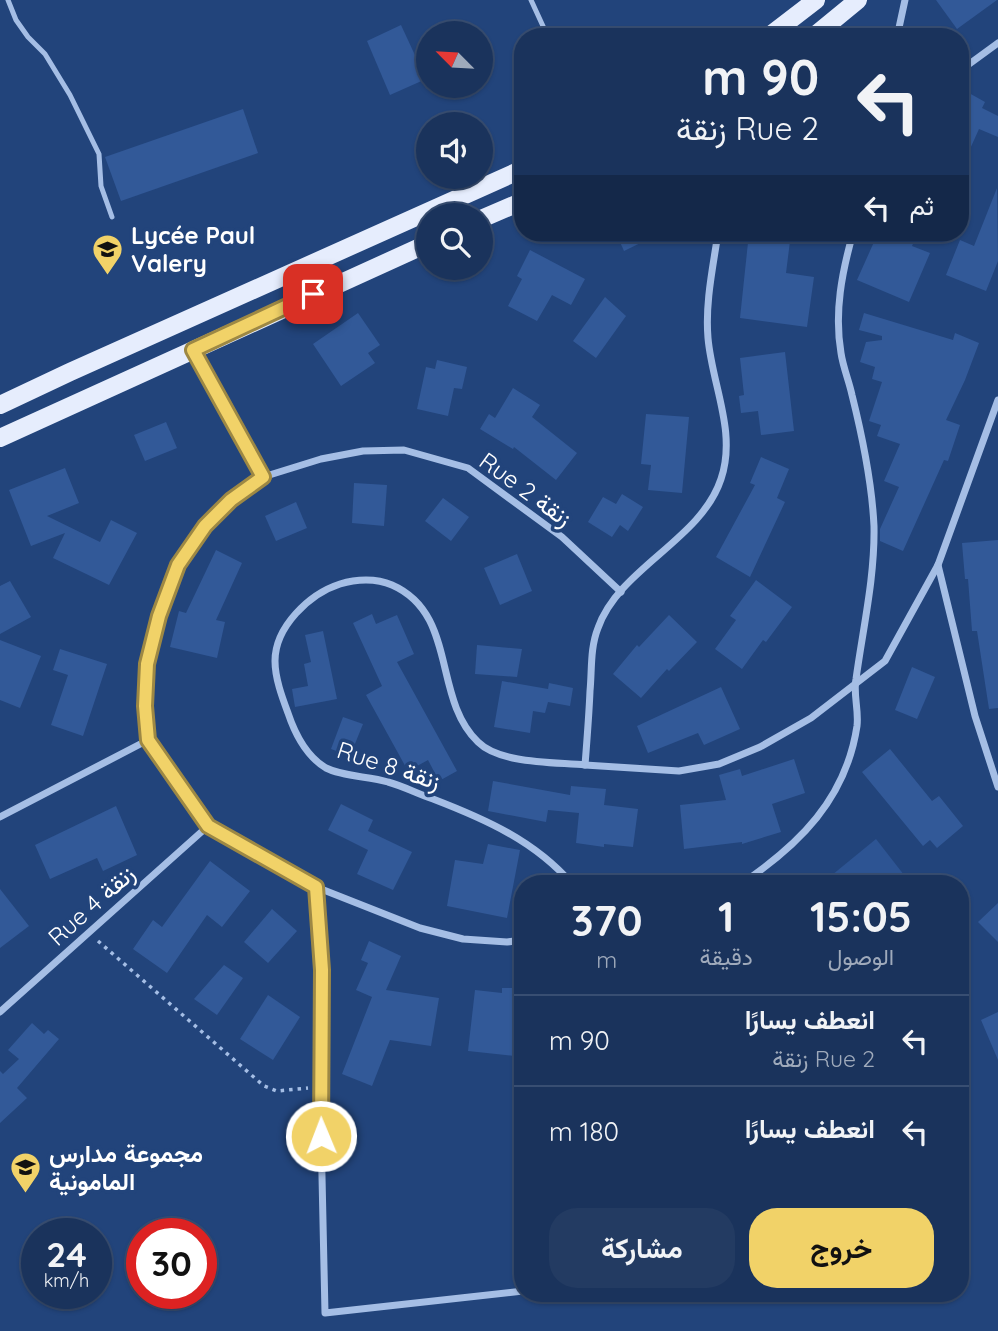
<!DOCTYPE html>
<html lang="ar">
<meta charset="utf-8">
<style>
:root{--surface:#1a335c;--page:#233b62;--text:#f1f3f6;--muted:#9faabb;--line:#384e72;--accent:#f1d268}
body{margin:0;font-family:Quicksand,Vazirmatn,sans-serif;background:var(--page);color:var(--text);direction:rtl;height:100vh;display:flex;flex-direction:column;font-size:26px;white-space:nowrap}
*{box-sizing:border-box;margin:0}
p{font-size:23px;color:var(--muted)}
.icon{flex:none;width:38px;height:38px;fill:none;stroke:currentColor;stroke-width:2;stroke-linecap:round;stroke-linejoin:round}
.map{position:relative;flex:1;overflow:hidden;direction:ltr}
.side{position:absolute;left:514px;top:875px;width:455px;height:427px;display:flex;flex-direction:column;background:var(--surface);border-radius:28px;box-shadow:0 2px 5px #0004,0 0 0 2px var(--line);direction:rtl}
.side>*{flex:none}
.guide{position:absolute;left:514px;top:28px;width:455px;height:214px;border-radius:28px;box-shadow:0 2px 5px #0004,0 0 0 2px var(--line);direction:rtl;background:#1a335c;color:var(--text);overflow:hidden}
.needle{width:46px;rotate:294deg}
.controls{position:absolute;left:416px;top:21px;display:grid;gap:14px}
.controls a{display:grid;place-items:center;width:77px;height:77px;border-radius:50%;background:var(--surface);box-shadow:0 2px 5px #0004,0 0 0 2px var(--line);font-size:35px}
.speed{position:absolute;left:21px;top:1218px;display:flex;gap:14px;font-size:35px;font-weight:700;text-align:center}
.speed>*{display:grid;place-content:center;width:91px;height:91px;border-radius:50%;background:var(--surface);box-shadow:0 2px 5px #0004,0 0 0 2px var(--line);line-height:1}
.speed small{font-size:18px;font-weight:400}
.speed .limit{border:10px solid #d22;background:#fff;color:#111}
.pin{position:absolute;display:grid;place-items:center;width:60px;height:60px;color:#fff;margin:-30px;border-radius:14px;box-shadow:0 4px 10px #0006}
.me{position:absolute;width:77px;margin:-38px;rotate:359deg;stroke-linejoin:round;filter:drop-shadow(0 0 5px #0008)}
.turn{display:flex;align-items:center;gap:24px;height:147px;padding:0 35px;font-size:32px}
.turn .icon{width:91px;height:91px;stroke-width:2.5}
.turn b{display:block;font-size:49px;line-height:60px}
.then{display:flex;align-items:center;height:66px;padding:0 35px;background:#0003;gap:14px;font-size:26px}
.eta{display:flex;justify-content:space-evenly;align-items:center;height:119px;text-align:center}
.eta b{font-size:42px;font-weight:700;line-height:49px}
.primary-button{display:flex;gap:14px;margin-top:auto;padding:14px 35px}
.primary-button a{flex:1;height:80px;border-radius:28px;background:var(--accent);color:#111;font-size:28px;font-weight:700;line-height:80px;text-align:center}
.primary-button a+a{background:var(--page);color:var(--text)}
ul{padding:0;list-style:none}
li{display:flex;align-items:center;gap:21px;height:91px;padding:0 35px;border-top:2px solid var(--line)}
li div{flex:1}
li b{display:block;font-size:26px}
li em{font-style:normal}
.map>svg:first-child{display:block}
.green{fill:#2d5493}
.building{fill:#325998}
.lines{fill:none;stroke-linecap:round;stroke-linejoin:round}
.path{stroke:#a5bee5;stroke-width:3.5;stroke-dasharray:3.5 5;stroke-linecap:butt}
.lane{stroke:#a5bee5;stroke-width:5}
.street{stroke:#a5bee5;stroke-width:7}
.primary{stroke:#e6edfd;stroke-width:18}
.route-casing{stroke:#9d8844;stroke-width:18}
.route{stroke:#f1d268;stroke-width:12}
.labels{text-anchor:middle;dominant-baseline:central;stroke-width:7;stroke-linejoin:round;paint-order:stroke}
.poi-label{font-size:24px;font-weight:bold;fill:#fff;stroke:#22447b;text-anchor:start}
.street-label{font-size:24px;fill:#fff;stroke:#22447b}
</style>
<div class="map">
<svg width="998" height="1331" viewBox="0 0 998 1331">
<rect width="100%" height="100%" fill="#22447b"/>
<!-- green -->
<polygon class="green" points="876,839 911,884 821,884"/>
<!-- building -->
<g class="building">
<polygon points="936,0 997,0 957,29"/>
<polygon points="401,25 426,79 390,95 367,41"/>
<polygon points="969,93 985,102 982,108 998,116 998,137 979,129 961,169 961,109"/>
<polygon points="243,109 258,153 121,201 105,157"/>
<polygon points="997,188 998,261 986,291 946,275 960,240 974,246"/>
<polygon points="616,233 661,233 624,251"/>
<polygon points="749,233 791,233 786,273 814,277 807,327 740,318"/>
<polygon points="878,233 918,233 912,246 930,253 909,302 857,280"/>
<polygon points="530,250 585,279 571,305 552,295 537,321 508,306 522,279 517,276"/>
<polygon points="605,297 626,316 596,358 573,341"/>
<polygon points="358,313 380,345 368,353 375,363 341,386 313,344"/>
<polygon points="864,313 953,340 955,333 979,343 965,380 946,420 960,425 948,461 944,460 903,551 880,541 880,529 899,487 884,481 900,444 877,436 881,425 869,421 882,382 872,379 875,367 860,362 866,342 882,340 882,336 859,330"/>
<polygon points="785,352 794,431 761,435 758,411 741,413 739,396 744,395 740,358"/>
<polygon points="437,360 467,367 462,389 454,388 448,416 417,409 426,367 435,369"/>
<polygon points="513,388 540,405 532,417 577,453 556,480 514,447 513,449 480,429 489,414 495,418"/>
<polygon points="646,414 689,417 682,493 648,490 651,465 641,464"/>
<polygon points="166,422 177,448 145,461 134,435"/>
<polygon points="761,457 789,469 777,498 785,502 750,577 716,557 755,485 750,483"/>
<polygon points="65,468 79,503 47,516 100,542 111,520 137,533 109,585 53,558 65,533 31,546 9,490"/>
<polygon points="354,483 387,485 384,526 352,523"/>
<polygon points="622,494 643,507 628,531 620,525 612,537 588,522 603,497 616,504"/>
<polygon points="443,498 469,517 451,541 425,521"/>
<polygon points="296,502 307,528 276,541 265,516"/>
<polygon points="998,540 998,708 989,709 977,631 972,631 968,579 965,579 962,543"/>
<polygon points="216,550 242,563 216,620 225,622 217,658 170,647 179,611 186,613"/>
<polygon points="517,554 532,591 500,605 484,568"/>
<polygon points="756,580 792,607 766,642 763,640 742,669 715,649 736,620 730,616"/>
<polygon points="10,581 31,617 0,634 0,586"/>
<polygon points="372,614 376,624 397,615 414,654 397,662 457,771 439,781 428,760 408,771 366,695 382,686 353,623"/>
<polygon points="669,615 697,642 669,671 667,669 641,698 613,674 637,645 639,647"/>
<polygon points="323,631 337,699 295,707 292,689 308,686 304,664 311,662 305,635"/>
<polygon points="0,640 41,656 20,708 0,700"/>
<polygon points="477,645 522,649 517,677 475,674"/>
<polygon points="60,649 107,664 83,736 51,725 68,675 53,670"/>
<polygon points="912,667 935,677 917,719 895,710"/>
<polygon points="502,681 548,689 549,683 573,688 570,706 548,702 545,713 533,711 530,733 494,727"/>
<polygon points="721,687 740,729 704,745 698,733 648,753 637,726"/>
<polygon points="343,717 363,724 350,756 331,749"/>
<polygon points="890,749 932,801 939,796 963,826 937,848 930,840 923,846 862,772"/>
<polygon points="794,759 805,793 772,804 781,832 742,844 742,842 684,849 680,805 726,800 719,775 740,769 742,776"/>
<polygon points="493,781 570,795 571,786 606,789 604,805 638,809 633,847 604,844 604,847 576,843 579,813 548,810 546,822 488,811"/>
<polygon points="341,804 373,820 368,831 412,852 393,890 357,874 368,850 328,830"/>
<polygon points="116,806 137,855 103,871 97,858 50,879 35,845"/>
<polygon points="488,844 520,850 507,918 447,906 455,860 483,864"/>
<polygon points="210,861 250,891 222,927 207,915 167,973 133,949 153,920 162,927"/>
<polygon points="0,889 29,926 0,948"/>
<polygon points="998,903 998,942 978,922"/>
<polygon points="272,909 297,931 268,963 244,942"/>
<polygon points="369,941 401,956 386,990 439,998 431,1046 390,1040 372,1086 342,1074 372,997 356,990 368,963 361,960"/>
<polygon points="224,965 243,978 217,1015 194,999"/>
<polygon points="502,988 523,988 523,1057 468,1051 475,990 502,993"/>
<polygon points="268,995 300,1017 273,1060 240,1039"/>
<polygon points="998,1012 998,1060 981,1020"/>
<polygon points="32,1023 44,1034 48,1030 59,1039 17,1088 27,1098 0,1123 0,1071 3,1074 19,1059 8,1050"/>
</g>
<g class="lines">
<!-- path -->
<polyline class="path" points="98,941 264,1086 277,1091 308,1088"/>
<!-- lane -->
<g class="lane">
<polyline points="8,0 16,20 28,37 45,54 70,95 99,154 101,186 112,217"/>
<polyline points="531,0 548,37"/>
</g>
<!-- street -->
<g class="street">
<polyline points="897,37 905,0"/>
<polyline points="961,70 998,43"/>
<path d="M718,233C713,267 705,303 708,338C712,385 737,432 721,479C701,540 619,568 598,628C590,648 592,670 590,691C589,715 587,740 585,765L679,771L719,764L760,747L811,718L885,661L938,565L998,400"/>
<polyline points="194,351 263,477"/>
<polyline points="938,565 975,716 998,787"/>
<polyline points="0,817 148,740"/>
<path d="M572,884C535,841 485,819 433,799C418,794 403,786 388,782C369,776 344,777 326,768C306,756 295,734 288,713C282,697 275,678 275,661C275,627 309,594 340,584C356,579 376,578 392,585C458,614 432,698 478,742C500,764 555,762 585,765"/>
<path d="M741,884C799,845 846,799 857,726C859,710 853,694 856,679C863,628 875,577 874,526C872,484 862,435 852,395C849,381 843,367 841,353C834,312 842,272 853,233"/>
<polyline points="316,887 322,970 320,1085 325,1313 523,1291"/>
<polyline points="523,940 507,942 463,939 420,928 316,887 208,826 148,740 145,706 147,664 159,616 178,565 205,526 231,500 263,477 321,459 363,451 404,450 468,468 562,537 621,592"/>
<polyline points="0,1012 208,826"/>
</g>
<!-- primary -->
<g class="primary">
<polyline points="768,37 816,0"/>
<polyline points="813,37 858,0"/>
<polyline points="481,219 523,201"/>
<polyline points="0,405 70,372 523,169"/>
<polyline points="0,438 429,243"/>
</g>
</g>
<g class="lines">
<defs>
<polyline id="route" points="313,294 193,350 263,477 231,500 205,526 178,565 159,616 147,664 145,706 148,740 208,826 316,887 322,970 321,1136"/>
</defs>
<!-- route casing -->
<use href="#route" class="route-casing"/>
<!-- route -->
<use href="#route" class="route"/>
</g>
<!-- icons -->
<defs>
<symbol id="school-pin" viewBox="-11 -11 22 30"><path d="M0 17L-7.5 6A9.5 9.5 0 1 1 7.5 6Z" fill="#f1d268" stroke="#22447b"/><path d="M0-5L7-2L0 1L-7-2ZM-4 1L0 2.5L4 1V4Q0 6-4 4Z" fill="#111"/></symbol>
</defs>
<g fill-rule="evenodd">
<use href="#school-pin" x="90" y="232" width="35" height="47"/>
<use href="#school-pin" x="8" y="1150" width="35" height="47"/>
</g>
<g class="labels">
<!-- poi labels -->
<g class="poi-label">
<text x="131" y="235">Lycée Paul<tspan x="131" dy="28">Valery</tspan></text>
<text x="49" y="1153">مجموعة مدارس<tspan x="49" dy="28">المامونية</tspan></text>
</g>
<!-- street labels -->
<g class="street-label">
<text transform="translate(526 489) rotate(36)">Rue 2 زنقة</text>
<text transform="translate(389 765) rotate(18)">Rue 8 زنقة</text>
<text transform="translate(91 905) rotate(-42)">Rue 4 زنقة</text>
</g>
</g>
</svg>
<div class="controls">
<a><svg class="needle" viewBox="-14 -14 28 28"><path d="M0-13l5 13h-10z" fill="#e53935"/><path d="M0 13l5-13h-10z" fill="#9faabb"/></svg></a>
<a><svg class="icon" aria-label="sound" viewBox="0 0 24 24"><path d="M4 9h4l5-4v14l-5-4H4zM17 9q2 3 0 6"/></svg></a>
<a><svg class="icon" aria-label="search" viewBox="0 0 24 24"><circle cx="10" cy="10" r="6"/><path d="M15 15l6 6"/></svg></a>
</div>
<div class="speed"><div>24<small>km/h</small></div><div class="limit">30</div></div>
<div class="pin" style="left:313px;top:294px;background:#d93025"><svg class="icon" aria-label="arrive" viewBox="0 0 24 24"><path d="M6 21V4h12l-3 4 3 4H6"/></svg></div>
<svg class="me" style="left:321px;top:1136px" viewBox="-20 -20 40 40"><circle r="17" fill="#f1d268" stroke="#fff" stroke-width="3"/><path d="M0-11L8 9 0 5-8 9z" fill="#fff"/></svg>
<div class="guide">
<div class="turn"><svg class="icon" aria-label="left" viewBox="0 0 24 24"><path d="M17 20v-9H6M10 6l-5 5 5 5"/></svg><div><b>90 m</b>Rue 2 زنقة</div></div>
<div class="then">ثم<svg class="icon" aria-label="left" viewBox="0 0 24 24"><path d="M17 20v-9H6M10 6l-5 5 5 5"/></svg></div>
</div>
<section class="side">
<div class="eta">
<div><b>15:05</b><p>الوصول</p></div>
<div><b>1</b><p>دقيقة</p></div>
<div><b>370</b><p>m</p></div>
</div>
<ul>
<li><svg class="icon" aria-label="left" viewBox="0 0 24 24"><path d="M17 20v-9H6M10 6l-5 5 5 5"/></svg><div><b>انعطف يسارًا</b><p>Rue 2 زنقة</p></div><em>90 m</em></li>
<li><svg class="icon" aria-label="left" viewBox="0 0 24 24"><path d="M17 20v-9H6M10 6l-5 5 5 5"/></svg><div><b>انعطف يسارًا</b></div><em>180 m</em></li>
</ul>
<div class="primary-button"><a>خروج</a><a>مشاركة</a></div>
</section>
</div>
